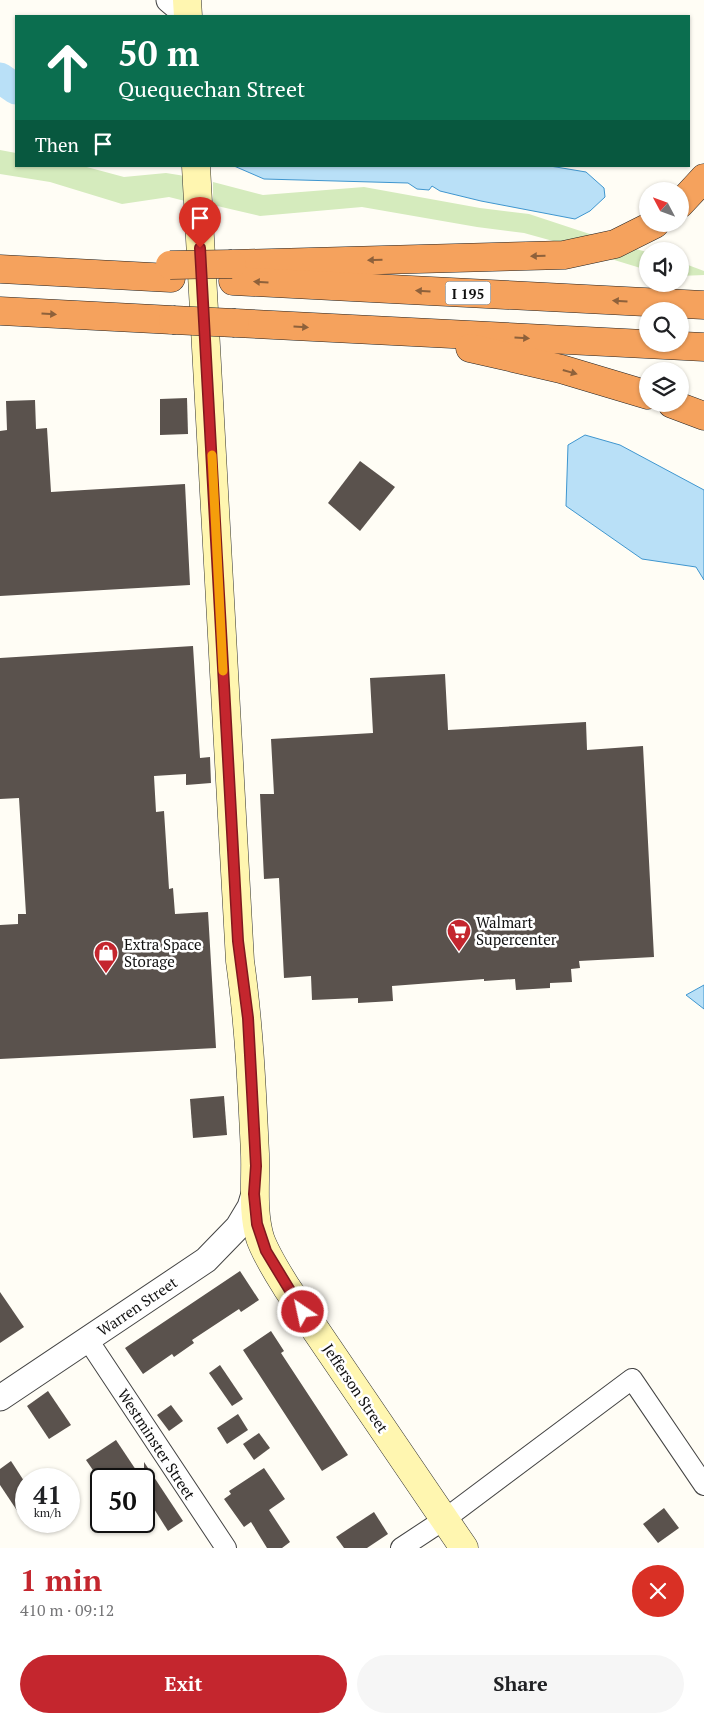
<!DOCTYPE html>
<meta charset="utf-8">
<style>
:root{--surface:#fff;--page:#f6f6f6;--text:#202124;--muted:#757577;--accent:#c4262e}
body{margin:0;font-family:"PT Serif",serif;background:var(--page);color:var(--text);height:100vh;display:flex;flex-direction:column;font-size:19px;white-space:nowrap}
*{box-sizing:border-box;margin:0}
p{font-size:16px;color:var(--muted)}
.icon{flex:none;width:28px;height:28px;fill:none;stroke:currentColor;stroke-width:2;stroke-linecap:round;stroke-linejoin:round}
.map{position:relative;height:1548px;overflow:hidden}
.sheet{display:flex;flex-direction:column;background:var(--surface);flex:1}
.sheet>*{flex:none}
.hud{position:absolute;left:15px;top:15px;width:675px;height:152px;border-radius:0px;box-shadow:0 1px 4px #0004;background:#0b6e4f;color:#fff;overflow:hidden}
.needle{width:32px;rotate:311deg}
.fabs{position:absolute;left:639px;top:182px;display:grid;gap:10px}
.fabs a{display:grid;place-items:center;width:50px;height:50px;border-radius:50%;background:var(--surface);box-shadow:0 1px 4px #0004;font-size:25px}
.speed{position:absolute;left:15px;top:1468px;display:flex;gap:10px;font-size:25px;font-weight:700;text-align:center}
.speed>*{display:grid;place-content:center;width:65px;height:65px;border-radius:50%;background:var(--surface);box-shadow:0 1px 4px #0004;line-height:1}
.speed small{font-size:12px;font-weight:400}
.speed .limit{border:2px solid #111;border-radius:8px;background:#fff;color:#111}
.pin{position:absolute;display:grid;place-items:center;width:42px;height:42px;color:#fff;margin:-51px -21px;border-radius:50% 50% 50% 0;rotate:-45deg;box-shadow:0 0 5px #0007}
.pin .icon{rotate:45deg}
.me{position:absolute;width:55px;margin:-28px;rotate:326deg;stroke-linejoin:round;filter:drop-shadow(0 0 4px #0008)}
.turn{display:flex;align-items:center;gap:18px;height:105px;padding:0 20px;font-size:22px}
.turn .icon{width:65px;height:65px;stroke-width:2.5}
.turn b{display:block;font-size:35px;line-height:42px}
.then{display:flex;align-items:center;height:48px;padding:0 20px;background:#0003;gap:10px;font-size:19px}
.round{display:grid;place-items:center;flex:none;width:52px;height:52px;border-radius:26px;background:var(--page)}
.head{display:flex;align-items:center;justify-content:space-between;height:85px;padding:0 20px}
h1{font-size:30px;font-weight:700;line-height:38px;color:var(--accent)}
.cta{display:flex;gap:10px;margin-top:auto;padding:10px 20px}
.cta a{flex:1;height:58px;border-radius:30px;background:var(--accent);color:#fff;font-size:20px;font-weight:700;line-height:58px;text-align:center}
.cta a+a{background:var(--page);color:var(--text)}
.map>svg:first-child{display:block}
.green{fill:#d5ebbd}
.water{fill:#b9e0f7;stroke:#3f96cf}
.lines{fill:none;stroke-linecap:round;stroke-linejoin:round}
.river{stroke:#b9e0f7;stroke-width:31}
.building{fill:#5a524d}
.minor-casing{stroke:#444;stroke-width:22}
.tertiary-casing{stroke:#444;stroke-width:27}
.secondary-casing{stroke:#333;stroke-width:29}
.motorway-casing{stroke:#222;stroke-width:29}
.minor{stroke:#fff;stroke-width:20}
.tertiary{stroke:#fff;stroke-width:25}
.secondary{stroke:#fff6b0;stroke-width:28}
.motorway{stroke:#f5a25d;stroke-width:28}
.motorway-bridge-casing{stroke:#222;stroke-width:29;stroke-linecap:butt}
.motorway-bridge{stroke:#f5a25d;stroke-width:28}
.oneway{fill:#8e613b}
.route-casing{stroke:#7f191e;stroke-width:12}
.route{stroke:#c4262e;stroke-width:9}
.slow{stroke:#f59e0b;stroke-width:9}
.labels{text-anchor:middle;dominant-baseline:central;stroke-width:5;stroke-linejoin:round;paint-order:stroke}
.shield{fill:#fff;stroke:#585858;stroke-width:1}
.shield-label{font-size:14px;font-weight:bold;fill:#111}
.poi-label{font-size:15px;fill:#111;stroke:#fff;text-anchor:start}
.street-label{font-size:15px;fill:#111;stroke:#fff}
</style>
<div class="map">
<svg width="704" height="1548" viewBox="0 0 704 1548">
<rect width="100%" height="100%" fill="#fffdf5"/>
<!-- green -->
<g class="green">
<polygon points="0,150 16,153 16,166 83,166 124,177 166,173 185,176 185,201 169,197 122,204 50,182 0,174"/>
<polygon points="213,182 263,195 364,187 480,208 529,214 614,242 582,249 524,233 477,227 362,207 260,216 213,205"/>
<polygon points="632,248 647,252 647,270 598,255"/>
<polygon points="680,262 704,271 704,275 680,276"/>
</g>
<!-- water -->
<g class="water">
<polygon points="234,166 550,166 586,172 604,188 605,197 590,211 575,219 481,201 440,191 432,186 429,190 417,189 408,183 264,179"/>
<polygon points="585,435 620,445 704,490 704,580 696,567 642,559 566,506 568,445"/>
<polygon points="704,985 704,1009 686,995"/>
</g>
<g class="lines">
<!-- river -->
<polyline class="river" points="0,78 16,89"/>
</g>
<!-- building -->
<g class="building">
<polygon points="187,398 188,434 160,435 160,399"/>
<polygon points="35,400 36,429 47,428 51,492 185,484 190,585 0,596 0,431 7,430 6,401"/>
<polygon points="360,461 395,487 360,531 328,503"/>
<polygon points="193,646 200,758 210,757 211,783 186,785 186,774 154,776 156,812 164,811 169,889 173,888 175,914 208,912 216,1048 0,1059 0,925 18,924 18,914 26,914 19,798 0,799 0,658"/>
<polygon points="445,674 448,730 586,722 587,750 643,746 654,957 579,961 580,968 571,969 572,982 550,983 550,988 516,990 515,979 484,981 484,979 392,986 393,1001 358,1003 358,998 312,1000 311,976 284,978 279,878 264,879 260,794 274,794 271,739 373,733 370,678"/>
<polygon points="224,1096 227,1135 193,1138 190,1099"/>
<polygon points="240,1271 259,1300 241,1312 239,1309 192,1340 194,1343 174,1357 172,1354 143,1374 125,1348"/>
<polygon points="0,1292 24,1327 0,1343"/>
<polygon points="271,1331 284,1351 281,1353 348,1455 322,1471 243,1350"/>
<polygon points="220,1365 243,1399 232,1406 209,1373"/>
<polygon points="48,1391 71,1425 49,1439 27,1406"/>
<polygon points="171,1405 183,1421 169,1431 157,1415"/>
<polygon points="238,1414 248,1430 227,1444 217,1428"/>
<polygon points="259,1433 270,1448 254,1460 243,1444"/>
<polygon points="116,1440 142,1479 99,1479 86,1460"/>
<polygon points="11,1461 26,1484 26,1524 0,1485 0,1469"/>
<polygon points="144,1462 183,1521 168,1531 144,1493"/>
<polygon points="264,1468 285,1499 269,1510 290,1542 282,1548 267,1548 251,1522 244,1527 224,1499 231,1494 229,1491"/>
<polygon points="664,1508 679,1528 658,1543 643,1524"/>
<polygon points="374,1512 388,1534 367,1548 344,1548 336,1537"/>
</g>
<g class="lines">
<defs>
<g id="minor">
<polyline points="88,1340 226,1548"/>
<polyline points="401,1548 445,1519 632,1379 704,1485"/>
</g>
<g id="tertiary">
<polyline points="169,0 188,16"/>
<polyline points="0,1398 206,1260 238,1227 250,1207 254,1194"/>
</g>
<g id="secondary">
<polyline points="187,0 188,16"/>
<path d="M196,166L240,961C249,1025 252,1089 255,1154C256,1183 252,1210 260,1238C266,1255 277,1272 287,1288L464,1548"/>
</g>
<g id="motorway">
<polyline points="680,204 704,178"/>
<polyline points="232,264 564,255 615,244 655,224"/>
<polyline points="0,269 171,278"/>
<polyline points="233,281 704,305"/>
<polyline points="0,311 173,320"/>
<polyline points="235,323 704,347"/>
<polyline points="470,348 561,369 648,395"/>
<polyline points="672,404 704,416"/>
</g>
</defs>
<!-- minor casing -->
<use href="#minor" class="minor-casing"/>
<!-- tertiary casing -->
<use href="#tertiary" class="tertiary-casing"/>
<!-- secondary casing -->
<use href="#secondary" class="secondary-casing"/>
<!-- motorway casing -->
<use href="#motorway" class="motorway-casing"/>
<!-- minor -->
<use href="#minor" class="minor"/>
<!-- tertiary -->
<use href="#tertiary" class="tertiary"/>
<!-- secondary -->
<use href="#secondary" class="secondary"/>
<!-- motorway -->
<use href="#motorway" class="motorway"/>
<defs>
<g id="motorway-bridge">
<polyline points="170,265 232,264"/>
<polyline points="173,320 235,323"/>
</g>
</defs>
<!-- motorway-bridge casing -->
<use href="#motorway-bridge" class="motorway-bridge-casing"/>
<!-- motorway-bridge -->
<use href="#motorway-bridge" class="motorway-bridge"/>
</g>
<!-- one-way arrows -->
<defs><path id="oneway-solid" d="M-6-.8H1V-3.2L6.5 0L1 3.2V.8H-6Z" transform="scale(1.25)"/></defs>
<g class="oneway">
<use href="#oneway-solid" transform="translate(538 256) rotate(179)"/>
<use href="#oneway-solid" transform="translate(375 260) rotate(178)"/>
<use href="#oneway-solid" transform="translate(261 282) rotate(-177)"/>
<use href="#oneway-solid" transform="translate(423 291) rotate(-177)"/>
<use href="#oneway-solid" transform="translate(620 301) rotate(-177)"/>
<use href="#oneway-solid" transform="translate(49 314) rotate(3)"/>
<use href="#oneway-solid" transform="translate(301 327) rotate(3)"/>
<use href="#oneway-solid" transform="translate(522 338) rotate(3)"/>
<use href="#oneway-solid" transform="translate(570 372) rotate(16)"/>
</g>
<g class="lines">
<defs>
<polyline id="route" points="200,248 238,941 248,1018 256,1166 254,1194 257,1224 266,1251 303,1312"/>
</defs>
<!-- route casing -->
<use href="#route" class="route-casing"/>
<!-- route -->
<use href="#route" class="route"/>
<!-- slow -->
<polyline class="slow" points="212,455 223,671"/>
</g>
<!-- icons -->
<defs>
<symbol id="supermarket-pin" viewBox="-11 -11 22 30"><path d="M0 17L-7.5 6A9.5 9.5 0 1 1 7.5 6Z" fill="#c4262e" stroke="#fff"/><path d="M-6-5.5h2.5l.6 2H6L4.5 2H-2.5L-4.4-4H-6ZM-1.5 3.2a1.3 1.3 0 1 0 .1 0ZM3 3.2a1.3 1.3 0 1 0 .1 0Z" fill="#fff"/></symbol>
<symbol id="shop-pin" viewBox="-11 -11 22 30"><path d="M0 17L-7.5 6A9.5 9.5 0 1 1 7.5 6Z" fill="#c4262e" stroke="#fff"/><path d="M-5-2.5h2.3a2.7 3.5 0 0 1 5.4 0H5L5.5 6h-11ZM-1.5-2.5h3a1.5 2.3 0 0 0-3 0Z" fill="#fff"/></symbol>
</defs>
<g fill-rule="evenodd">
<use href="#supermarket-pin" x="445" y="917" width="28" height="38"/>
<use href="#shop-pin" x="92" y="939" width="28" height="38"/>
</g>
<g class="labels">
<!-- shield labels -->
<rect class="shield" x="445.5" y="281.5" width="45" height="23" rx="4"/>
<g class="shield-label">
<text x="468" y="293">I 195</text>
</g>
<!-- poi labels -->
<g class="poi-label">
<text x="476" y="922">Walmart<tspan x="476" dy="17">Supercenter</tspan></text>
<text x="124" y="944">Extra Space<tspan x="124" dy="17">Storage</tspan></text>
</g>
<!-- street labels -->
<g class="street-label">
<text transform="translate(137 1306) rotate(-34)">Warren Street</text>
<text transform="translate(356 1388) rotate(56)">Jefferson Street</text>
<text transform="translate(157 1444) rotate(57)">Westminster Street</text>
</g>
</g>
</svg>
<div class="fabs">
<a><svg class="needle" viewBox="-14 -14 28 28"><path d="M0-13l5 13h-10z" fill="#e53935"/><path d="M0 13l5-13h-10z" fill="#757577"/></svg></a>
<a><svg class="icon" aria-label="sound" viewBox="0 0 24 24"><path d="M4 9h4l5-4v14l-5-4H4zM17 9q2 3 0 6"/></svg></a>
<a><svg class="icon" aria-label="search" viewBox="0 0 24 24"><circle cx="10" cy="10" r="6"/><path d="M15 15l6 6"/></svg></a>
<a><svg class="icon" aria-label="layers" viewBox="0 0 24 24"><path d="M12 4l9 5-9 5-9-5zM3 14l9 5 9-5"/></svg></a>
</div>
<div class="speed"><div>41<small>km/h</small></div><div class="limit">50</div></div>
<div class="pin" style="left:200px;top:248px;background:#d93025"><svg class="icon" aria-label="arrive" viewBox="0 0 24 24"><path d="M6 21V4h12l-3 4 3 4H6"/></svg></div>
<svg class="me" style="left:303px;top:1312px" viewBox="-20 -20 40 40"><circle r="17" fill="#c4262e" stroke="#fff" stroke-width="3"/><path d="M0-11L8 9 0 5-8 9z" fill="#fff"/></svg>
<div class="hud">
<div class="turn"><svg class="icon" aria-label="ahead" viewBox="0 0 24 24"><path d="M12 20V5M6 11l6-6 6 6"/></svg><div><b>50 m</b>Quequechan Street</div></div>
<div class="then">Then<svg class="icon" aria-label="arrive" viewBox="0 0 24 24"><path d="M6 21V4h12l-3 4 3 4H6"/></svg></div>
</div>
</div>
<section class="sheet">
<div class="head"><div><h1>1 min</h1><p>410 m · 09:12</p></div><a class="round" style="background:#d93025;color:#fff"><svg class="icon" aria-label="close" viewBox="0 0 24 24"><path d="M6 6l12 12M18 6L6 18"/></svg></a></div>
<div class="cta"><a>Exit</a><a>Share</a></div>
</section>
